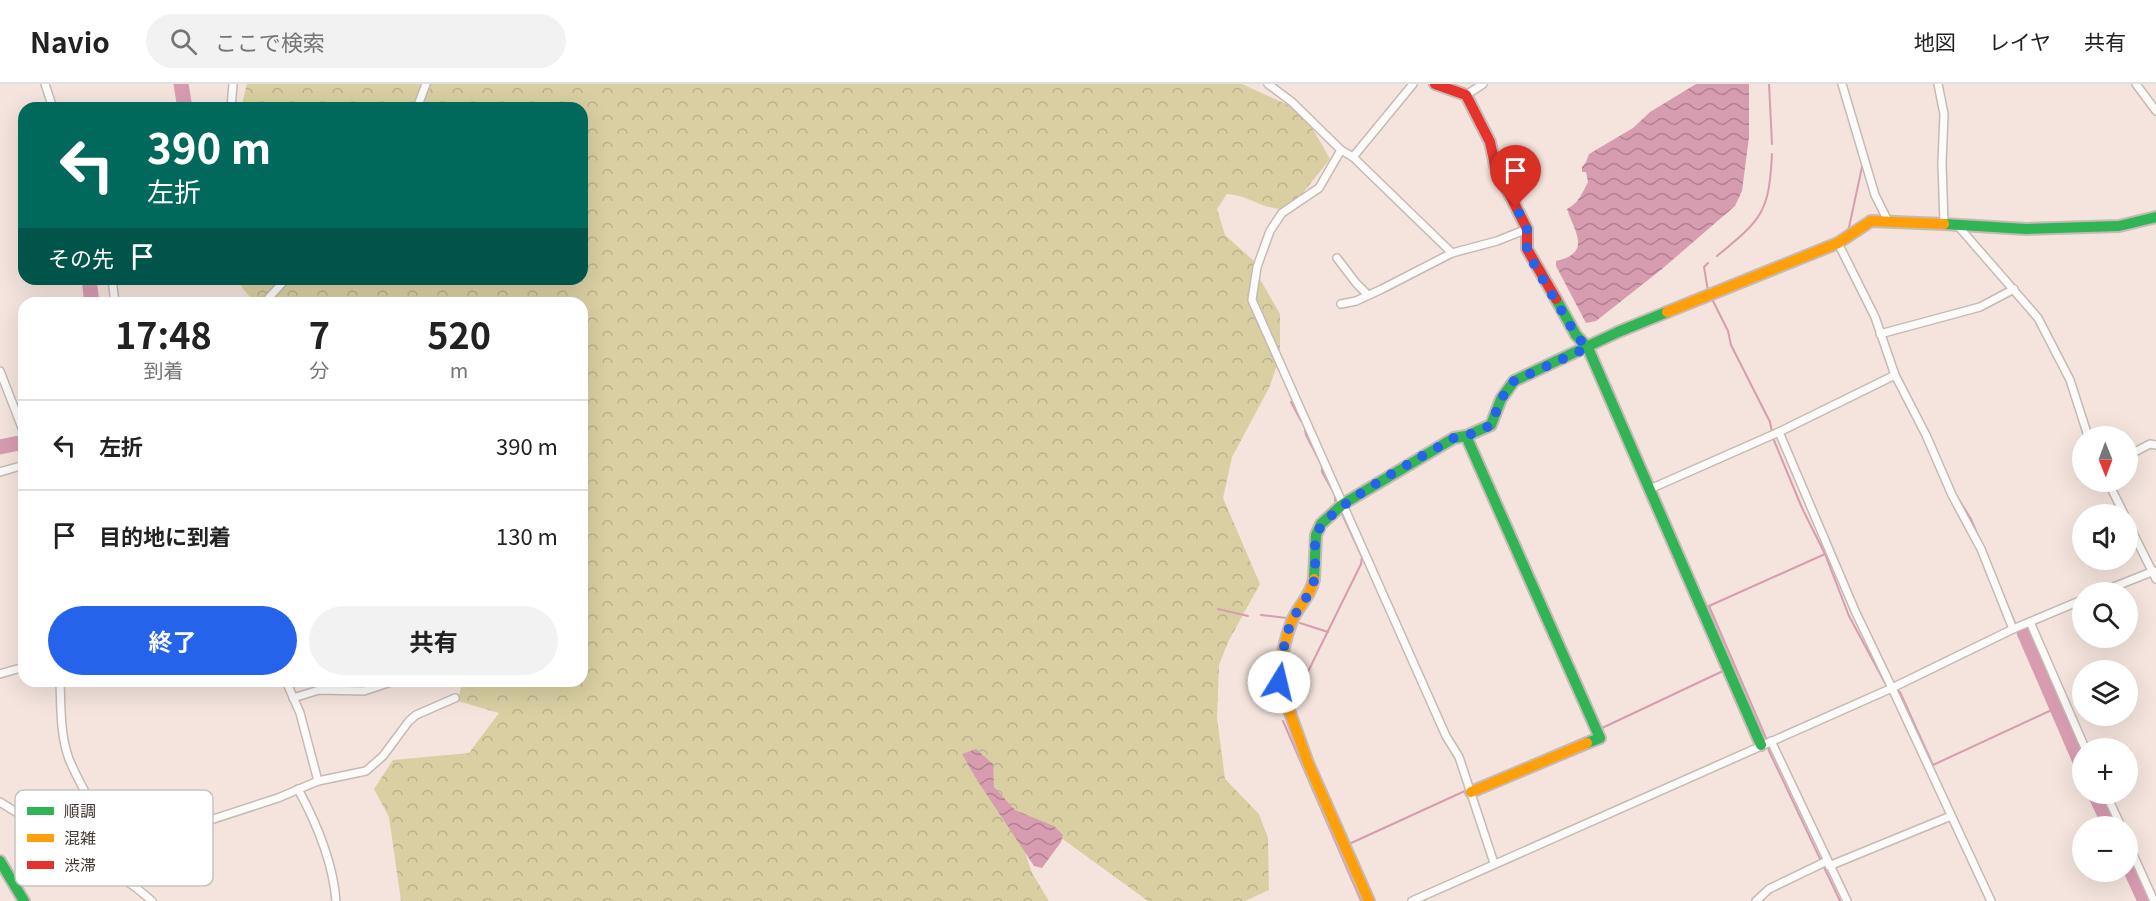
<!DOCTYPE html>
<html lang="ja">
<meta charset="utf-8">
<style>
:root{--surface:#fff;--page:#f2f2f2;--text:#222;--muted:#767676;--line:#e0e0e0;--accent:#2563eb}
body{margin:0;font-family:Georgia,"Noto Sans JP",serif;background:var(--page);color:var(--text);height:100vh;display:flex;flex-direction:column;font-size:22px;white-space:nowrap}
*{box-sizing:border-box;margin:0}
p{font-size:20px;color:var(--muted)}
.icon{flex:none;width:33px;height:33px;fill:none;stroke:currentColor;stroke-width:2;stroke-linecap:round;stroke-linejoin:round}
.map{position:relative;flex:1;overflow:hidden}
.panel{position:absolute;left:18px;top:213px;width:570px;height:390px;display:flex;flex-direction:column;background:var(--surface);border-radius:18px;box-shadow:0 6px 24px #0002}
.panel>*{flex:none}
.hud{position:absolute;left:18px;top:18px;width:570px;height:183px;border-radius:18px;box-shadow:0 6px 24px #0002;background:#00695c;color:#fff;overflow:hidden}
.needle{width:39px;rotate:179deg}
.fabs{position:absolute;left:2072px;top:342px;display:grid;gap:12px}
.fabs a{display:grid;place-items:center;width:66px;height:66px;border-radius:50%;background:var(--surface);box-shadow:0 6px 24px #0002;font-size:30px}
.pin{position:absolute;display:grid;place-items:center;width:51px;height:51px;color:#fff;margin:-62px -26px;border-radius:50% 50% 50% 0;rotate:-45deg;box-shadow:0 0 6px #0007}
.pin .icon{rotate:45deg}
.me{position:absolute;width:66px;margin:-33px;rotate:9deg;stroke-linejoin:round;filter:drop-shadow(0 0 4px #0008)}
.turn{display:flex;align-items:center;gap:21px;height:126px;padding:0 30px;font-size:27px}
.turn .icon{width:78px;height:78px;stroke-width:2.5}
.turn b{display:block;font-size:42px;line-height:51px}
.then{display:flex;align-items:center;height:57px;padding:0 30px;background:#0003;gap:12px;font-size:22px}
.eta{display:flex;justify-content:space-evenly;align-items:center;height:102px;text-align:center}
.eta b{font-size:36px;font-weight:700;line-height:42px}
.primary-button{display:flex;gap:12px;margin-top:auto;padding:12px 30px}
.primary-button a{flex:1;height:69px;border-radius:36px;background:var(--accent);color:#fff;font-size:24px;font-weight:700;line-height:69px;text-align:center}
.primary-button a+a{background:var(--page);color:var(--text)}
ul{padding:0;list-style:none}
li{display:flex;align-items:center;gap:18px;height:90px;padding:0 30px;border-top:2px solid var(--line)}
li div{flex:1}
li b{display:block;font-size:22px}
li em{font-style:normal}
header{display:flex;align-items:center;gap:36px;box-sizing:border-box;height:84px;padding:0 30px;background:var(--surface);border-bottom:2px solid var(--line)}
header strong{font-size:28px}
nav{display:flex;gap:33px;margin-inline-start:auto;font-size:21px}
.search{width:420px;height:54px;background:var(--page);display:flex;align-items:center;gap:15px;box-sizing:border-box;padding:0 21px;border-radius:33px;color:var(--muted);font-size:22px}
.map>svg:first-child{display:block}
.forest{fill:url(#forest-crowns)}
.water{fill:url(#water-waves)}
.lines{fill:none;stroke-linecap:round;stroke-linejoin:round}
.stream{stroke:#d89cb1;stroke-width:2}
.river{stroke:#d89cb1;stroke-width:15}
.street-casing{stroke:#c6bab4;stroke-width:10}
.fast-casing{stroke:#c6bab4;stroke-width:14}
.slow-casing{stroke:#c6bab4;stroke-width:14}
.jam-casing{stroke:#c6bab4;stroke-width:14}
.street{stroke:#fdfbfa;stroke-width:7}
.fast{stroke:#30b455;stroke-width:10}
.slow{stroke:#ff9f0a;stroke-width:10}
.jam{stroke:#e5322d;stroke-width:10}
.route{stroke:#2563eb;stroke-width:10;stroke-dasharray:0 18}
.key{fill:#fff;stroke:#c6c3c1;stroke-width:1.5}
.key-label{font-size:16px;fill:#423731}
</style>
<header>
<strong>Navio</strong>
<div class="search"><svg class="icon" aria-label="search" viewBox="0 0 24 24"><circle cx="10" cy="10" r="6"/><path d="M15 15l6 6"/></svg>ここで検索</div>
<nav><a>地図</a><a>レイヤ</a><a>共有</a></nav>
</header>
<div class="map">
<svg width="2156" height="817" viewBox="0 0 2156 817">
<defs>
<pattern id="forest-crowns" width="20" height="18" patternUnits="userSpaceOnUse" patternTransform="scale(1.5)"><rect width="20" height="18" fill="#d9cfa2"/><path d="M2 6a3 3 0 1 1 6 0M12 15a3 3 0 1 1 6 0" fill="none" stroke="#bbb28c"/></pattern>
<pattern id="water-waves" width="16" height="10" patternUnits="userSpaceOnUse" patternTransform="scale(1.5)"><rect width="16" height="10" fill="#d89cb1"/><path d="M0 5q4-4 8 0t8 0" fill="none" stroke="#b18091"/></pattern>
</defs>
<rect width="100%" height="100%" fill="#f4e4dd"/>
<!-- forest -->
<path class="forest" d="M247,0H1242L1303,28L1330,75L1302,110L1279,125C1260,123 1246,111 1227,110L1217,125L1225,151L1255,178L1260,195L1280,230V273L1269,304L1232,373L1223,414L1260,500L1228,558L1219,581L1217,634L1225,695L1259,730L1268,754L1269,806L1245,817H1148L1064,756L1024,732L1017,744L1032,789L1049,817H401L389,733L374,705L393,676L469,669L499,629L458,617L462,597H582V219H255L241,202L239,195H582V24H241Z"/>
<!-- water -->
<g class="water">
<path d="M1696,0H1749V53L1742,107L1735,122L1662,185L1596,237L1586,239L1556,182V177C1593,169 1574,147 1567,125C1578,120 1583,108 1588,98L1586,88H1582V83L1586,78L1589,70L1633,44L1650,28Z"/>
<polygon points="976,665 993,680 994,703 1015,726 1054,742 1063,751 1061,758 1042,784 1034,782 977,696 962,670"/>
</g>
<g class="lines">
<!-- stream -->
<g class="stream">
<polyline points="1769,0 1772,60"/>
<polyline points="1848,148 1862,83"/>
<path d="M1717,172C1762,135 1769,129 1772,70"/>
<polyline points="1708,179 1704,183 1708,207"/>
<polyline points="1712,215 1728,247 1731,261 1770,338 1772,348"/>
<polyline points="1291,318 1301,337"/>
<polyline points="1305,346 1306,351 1322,382 1322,388 1335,411 1335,417"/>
<polyline points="1773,354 1802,424 1825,470 1849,532 1885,599 1888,601"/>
<polyline points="1956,411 1971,435 1981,459"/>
<polyline points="1825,470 1709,522 1766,654 1769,667 1840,817"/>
<polyline points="1995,492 2015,539 2024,548"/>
<polyline points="1218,525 1248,532"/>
<polyline points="1261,531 1287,534"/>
<polyline points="1300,539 1328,548"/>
<polyline points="1895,605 1900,608 1933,681 2056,624"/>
<polyline points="1295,614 1361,480 1362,473 1342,430"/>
<polyline points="1283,637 1361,817"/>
<polyline points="1600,645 1725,586"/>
<polyline points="1565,663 1593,650"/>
<polyline points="1349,760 1467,706"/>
</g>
<!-- river -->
<g class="river">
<polyline points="181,0 185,24"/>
<polyline points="89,195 92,219"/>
<polyline points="0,363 24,358"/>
<polyline points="2024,548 2082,682"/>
<polyline points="2095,710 2110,742"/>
<polyline points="2127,778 2145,817"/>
</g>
<defs>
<g id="street">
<polyline points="45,0 53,24"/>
<polyline points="1268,0 1292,18 1341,66"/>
<polyline points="1413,0 1353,73 1341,66 1319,104 1282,129 1270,147 1257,183 1252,216 1446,652 1459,673 1494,779"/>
<polyline points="1842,0 1875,111 1888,137"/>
<polyline points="1938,0 1944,30 1942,79 1944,140"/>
<polyline points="2136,0 2156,27"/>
<polyline points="1466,11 1483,0"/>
<polyline points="231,24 233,0"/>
<polyline points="417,24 426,0"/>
<polyline points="1353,73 1452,169"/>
<polyline points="1958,142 2038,234 2070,296 2088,352"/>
<polyline points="1838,159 1875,233 1895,291 1926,351 1952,411 1981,465 2013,545"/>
<polyline points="1337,174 1356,199 1368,211"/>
<polyline points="112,195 115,219"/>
<polyline points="264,219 286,195"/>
<polyline points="1341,220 1356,217 1382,205 1452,169 1497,157 1527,145"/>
<polyline points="1880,250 1980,223 2014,205"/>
<polyline points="0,287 24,349"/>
<polyline points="1779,348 1856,529 1892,604 1991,817"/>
<polyline points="2127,372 2150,360 2156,361"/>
<polyline points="0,388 24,381"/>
<polyline points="2108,398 2124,430"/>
<polyline points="1650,405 1779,348 1895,291"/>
<polyline points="2127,437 2156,495"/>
<polyline points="2101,508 2154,487"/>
<polyline points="2030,538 2085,664"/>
<polyline points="0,590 24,583"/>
<path d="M60,597C61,622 60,651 69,675C87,719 118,757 134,802"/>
<polyline points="286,597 300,629 318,697"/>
<polyline points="293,614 319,606 364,607 394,597"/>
<polyline points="1771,657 1847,817"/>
<path d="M298,705C316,738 333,779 336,817"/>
<polyline points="2106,710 2121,742"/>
<polyline points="0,718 134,802 152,817"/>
<polyline points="2127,757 2154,817"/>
<polyline points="118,766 278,714 318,697 366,687 383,672 409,637 416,631 455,614"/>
<polyline points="1829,782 1951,732"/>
<polyline points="1412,817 1892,604 2013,545 2082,516"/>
<polyline points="1756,817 1769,805 1827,777"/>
</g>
<g id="fast">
<polyline points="1944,140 2026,145 2119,142 2156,133"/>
<polyline points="1556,215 1576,251 1588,264 1761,661"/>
<polyline points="1466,352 1600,654 1587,659"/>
<polyline points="1314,495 1316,451 1321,440 1343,420 1454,354 1466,352 1491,341 1501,315 1514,297 1618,248 1667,228"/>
<polyline points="0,777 24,817"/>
</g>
<g id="slow">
<polyline points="1667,228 1838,159 1871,137 1944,140"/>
<path d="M1314,495C1311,512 1298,522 1292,537C1285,554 1280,580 1279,598L1308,679L1369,817"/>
<polyline points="1471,708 1587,659"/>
</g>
<polyline id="jam" points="1435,0 1466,11 1490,58 1495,81 1527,145 1527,165 1556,215"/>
</defs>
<!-- street casing -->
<use href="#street" class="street-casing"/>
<!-- fast casing -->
<use href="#fast" class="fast-casing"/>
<!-- slow casing -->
<use href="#slow" class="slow-casing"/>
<!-- jam casing -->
<use href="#jam" class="jam-casing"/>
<!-- street -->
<use href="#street" class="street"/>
<!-- fast -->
<use href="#fast" class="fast"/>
<!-- slow -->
<use href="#slow" class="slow"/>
<!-- jam -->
<use href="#jam" class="jam"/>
</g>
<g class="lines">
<!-- route -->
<path class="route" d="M1279,598C1280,581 1285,552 1292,536C1299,523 1308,514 1313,500C1318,485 1312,466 1317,450C1324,424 1427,370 1454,354L1466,352L1484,345L1491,341L1501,315L1514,297L1587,264L1576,251L1536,184L1527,165V145L1516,123"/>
</g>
<!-- legend -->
<rect x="15" y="706" width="198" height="96" rx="9" class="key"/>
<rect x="27" y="723" width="27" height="8" fill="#30b455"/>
<rect x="27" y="750" width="27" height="8" fill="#ff9f0a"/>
<rect x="27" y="777" width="27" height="8" fill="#e5322d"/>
<g class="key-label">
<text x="64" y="733">順調</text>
<text x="64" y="760">混雑</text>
<text x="64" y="787">渋滞</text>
</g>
</svg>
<div class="fabs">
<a><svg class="needle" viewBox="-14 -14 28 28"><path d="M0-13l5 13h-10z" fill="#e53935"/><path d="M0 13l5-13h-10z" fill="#767676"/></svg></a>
<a><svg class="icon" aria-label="sound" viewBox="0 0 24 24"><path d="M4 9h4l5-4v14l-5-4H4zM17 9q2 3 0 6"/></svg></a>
<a><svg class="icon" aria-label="search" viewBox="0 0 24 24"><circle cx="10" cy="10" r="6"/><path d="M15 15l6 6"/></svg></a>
<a><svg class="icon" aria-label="layers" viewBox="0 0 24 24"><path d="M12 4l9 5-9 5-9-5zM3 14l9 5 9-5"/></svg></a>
<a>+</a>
<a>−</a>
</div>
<div class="pin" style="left:1516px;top:123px;background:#d93025"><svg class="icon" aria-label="arrive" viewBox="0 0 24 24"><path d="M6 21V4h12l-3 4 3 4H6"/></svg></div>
<svg class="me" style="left:1279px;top:598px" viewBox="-20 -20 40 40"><circle r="19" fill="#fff"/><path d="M0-13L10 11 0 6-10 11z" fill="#2563eb"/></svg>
<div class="hud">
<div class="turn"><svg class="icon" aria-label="left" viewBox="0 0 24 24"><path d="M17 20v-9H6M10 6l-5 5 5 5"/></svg><div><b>390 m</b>左折</div></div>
<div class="then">その先<svg class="icon" aria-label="arrive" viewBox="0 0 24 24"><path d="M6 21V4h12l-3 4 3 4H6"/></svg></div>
</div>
<section class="panel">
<div class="eta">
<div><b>17:48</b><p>到着</p></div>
<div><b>7</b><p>分</p></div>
<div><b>520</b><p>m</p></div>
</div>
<ul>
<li><svg class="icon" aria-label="left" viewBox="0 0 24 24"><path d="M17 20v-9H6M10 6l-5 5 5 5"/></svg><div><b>左折</b></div><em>390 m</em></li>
<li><svg class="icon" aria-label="arrive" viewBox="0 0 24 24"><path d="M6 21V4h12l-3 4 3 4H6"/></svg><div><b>目的地に到着</b></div><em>130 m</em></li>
</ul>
<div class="primary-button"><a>終了</a><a>共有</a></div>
</section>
</div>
